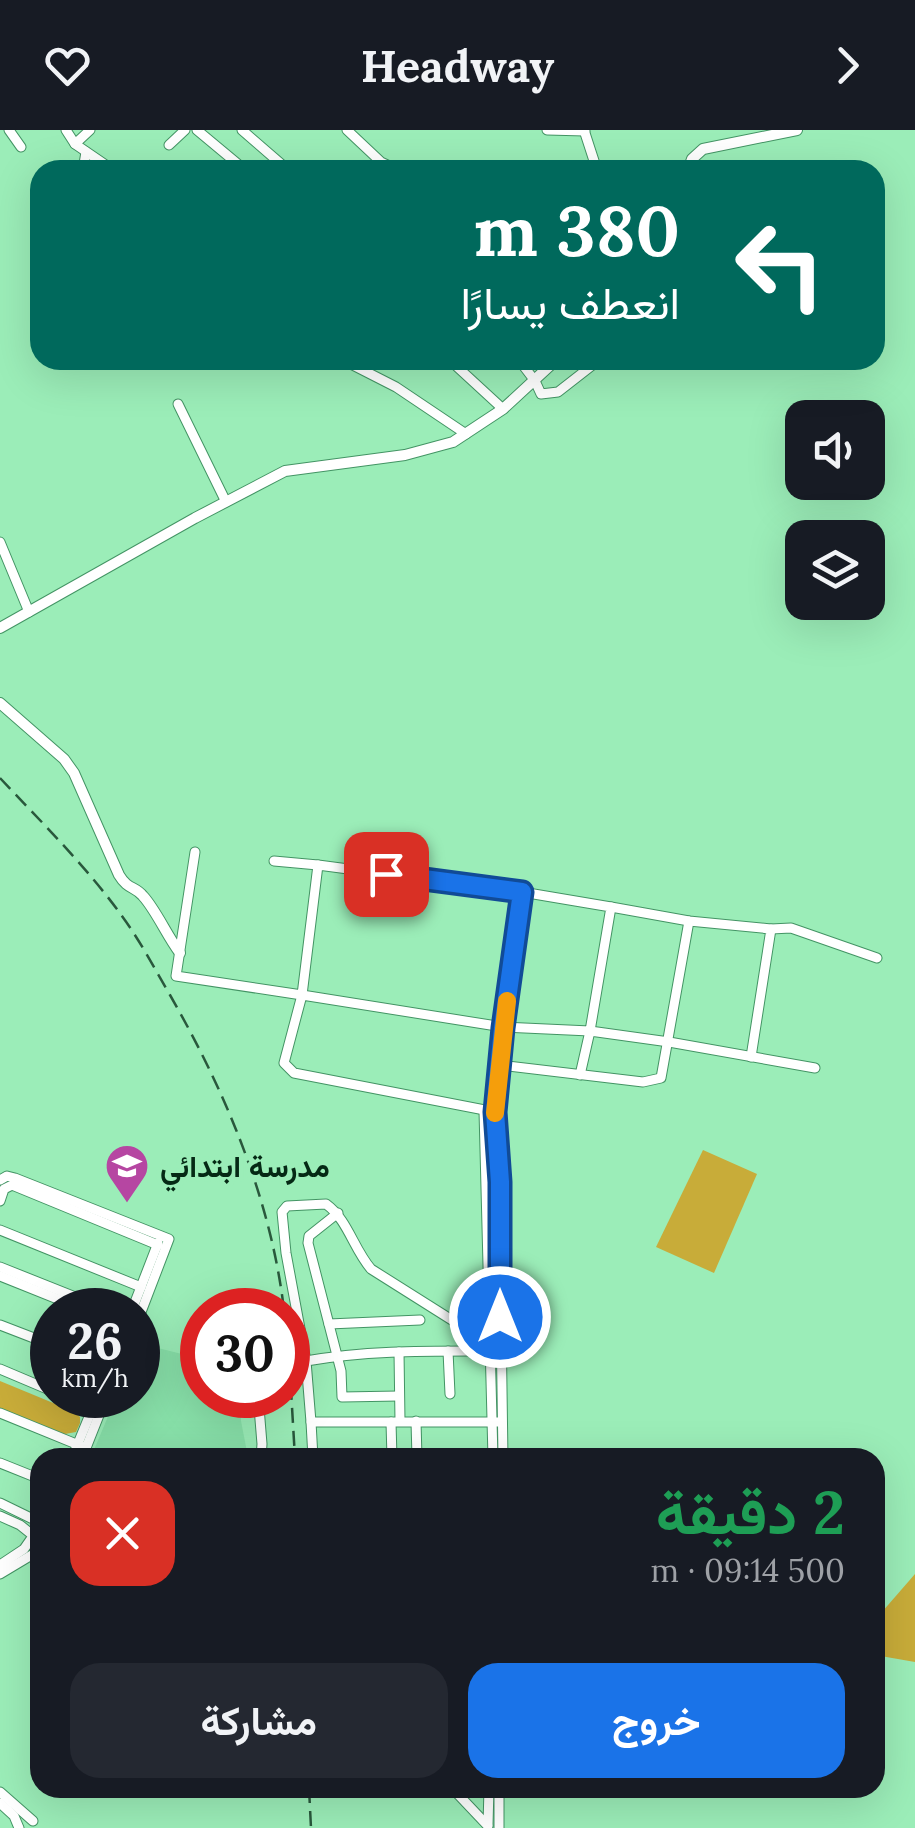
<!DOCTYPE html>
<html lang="ar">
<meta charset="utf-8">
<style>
:root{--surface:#171b24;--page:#242831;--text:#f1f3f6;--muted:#9ea1a6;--accent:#1a73e8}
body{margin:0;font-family:Lora,Vazirmatn,serif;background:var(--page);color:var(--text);direction:rtl;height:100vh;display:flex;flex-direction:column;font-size:38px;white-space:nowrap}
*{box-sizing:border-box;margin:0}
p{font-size:32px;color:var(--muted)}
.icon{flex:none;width:55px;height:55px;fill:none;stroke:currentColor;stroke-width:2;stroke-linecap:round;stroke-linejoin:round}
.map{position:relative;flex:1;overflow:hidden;direction:ltr}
.side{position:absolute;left:30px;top:1318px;width:855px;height:350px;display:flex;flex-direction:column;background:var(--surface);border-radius:30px;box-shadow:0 10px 40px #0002;direction:rtl}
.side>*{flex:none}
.guide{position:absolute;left:30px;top:30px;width:855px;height:210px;border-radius:30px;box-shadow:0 10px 40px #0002;direction:rtl;background:#00695c;color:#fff;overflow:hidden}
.tools{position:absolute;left:785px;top:270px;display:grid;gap:20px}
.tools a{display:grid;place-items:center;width:100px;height:100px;border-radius:20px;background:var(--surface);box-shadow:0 10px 40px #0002;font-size:50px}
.speed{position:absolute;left:30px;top:1158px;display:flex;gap:20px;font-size:50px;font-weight:700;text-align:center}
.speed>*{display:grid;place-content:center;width:130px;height:130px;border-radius:50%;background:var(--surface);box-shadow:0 10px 40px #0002;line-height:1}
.speed small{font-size:25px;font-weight:400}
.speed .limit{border:15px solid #d22;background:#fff;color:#111}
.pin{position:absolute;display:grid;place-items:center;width:85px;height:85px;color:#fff;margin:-42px;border-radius:20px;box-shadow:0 5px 15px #0006}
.me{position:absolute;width:110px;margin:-55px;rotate:0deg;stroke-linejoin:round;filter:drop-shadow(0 0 8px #0008)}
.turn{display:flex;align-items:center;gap:35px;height:210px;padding:0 40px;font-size:45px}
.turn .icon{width:130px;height:130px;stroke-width:2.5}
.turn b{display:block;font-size:70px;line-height:85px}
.round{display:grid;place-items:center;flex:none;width:105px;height:105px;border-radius:30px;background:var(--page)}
.headline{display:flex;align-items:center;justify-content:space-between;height:170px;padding:0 40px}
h1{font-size:60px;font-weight:700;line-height:75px;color:#1e9e55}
.cta{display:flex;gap:20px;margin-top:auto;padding:20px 40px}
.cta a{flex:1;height:115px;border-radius:30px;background:var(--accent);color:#fff;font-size:40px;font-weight:700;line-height:115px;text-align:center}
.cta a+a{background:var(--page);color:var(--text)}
header{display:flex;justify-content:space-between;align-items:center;height:130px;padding:0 40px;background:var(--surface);font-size:45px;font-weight:700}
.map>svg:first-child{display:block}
.built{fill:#88e0a9}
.green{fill:#c8ac39}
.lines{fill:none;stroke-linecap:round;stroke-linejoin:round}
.minor-casing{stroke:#439464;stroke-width:11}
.tertiary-casing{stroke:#439464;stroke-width:12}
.minor{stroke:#fff;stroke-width:9}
.tertiary{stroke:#fff;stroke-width:10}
.rail{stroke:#29583c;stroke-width:2.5;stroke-dasharray:15 8;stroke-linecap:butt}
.route-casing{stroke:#114b97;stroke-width:25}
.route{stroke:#1a73e8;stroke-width:18}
.slow{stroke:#f59e0b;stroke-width:18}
.labels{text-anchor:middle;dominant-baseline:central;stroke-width:10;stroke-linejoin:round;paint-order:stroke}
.poi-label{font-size:30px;font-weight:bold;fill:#052915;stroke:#9bedb8;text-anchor:start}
</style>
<header><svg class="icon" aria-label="forward" viewBox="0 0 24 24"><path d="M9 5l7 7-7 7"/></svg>Headway<svg class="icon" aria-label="heart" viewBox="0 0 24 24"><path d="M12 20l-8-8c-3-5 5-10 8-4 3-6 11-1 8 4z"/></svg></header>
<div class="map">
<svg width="915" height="1698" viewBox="0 0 915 1698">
<rect width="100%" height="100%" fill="#9bedb8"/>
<!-- built -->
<polygon class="built" points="158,1218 202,1229 202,1265 241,1265 241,1291 248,1327 91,1327 117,1265 138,1265 138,1221 156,1225"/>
<!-- green -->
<g class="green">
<polygon points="703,1020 757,1044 714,1143 656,1117"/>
<polygon points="0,1251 75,1282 80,1287 80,1293 76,1302 65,1304 0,1278"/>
<polygon points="915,1444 915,1532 875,1525 875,1490"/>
</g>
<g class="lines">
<defs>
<g id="minor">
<polyline points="9,0 21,17"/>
<polyline points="66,0 75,14 113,40"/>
<polyline points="197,0 245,40"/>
<polyline points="242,0 288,40"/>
<polyline points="347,0 381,32 398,40"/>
<polyline points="547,0 585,1"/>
<polyline points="584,0 597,40"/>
<polyline points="75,14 90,0"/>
<polyline points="169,15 185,0"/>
<polyline points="83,40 86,22"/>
<polyline points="343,230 396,257 466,304"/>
<polyline points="445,230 453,233 503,279"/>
<polyline points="519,230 535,251 541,264 558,262 599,230"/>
<polyline points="178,274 226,372"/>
<polyline points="0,412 29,482"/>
<polyline points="195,722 176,846 302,865 318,735 522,762"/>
<polyline points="274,731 318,735"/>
<polygon points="522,762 611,777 590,901 503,897"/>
<polyline points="611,777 689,791 771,799 751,927"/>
<polyline points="771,799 791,798 877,828"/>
<polyline points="500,935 643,952 661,948 689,791"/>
<polyline points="580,945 590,901 669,912 815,938"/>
<polyline points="484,981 493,1328"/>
<polyline points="495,982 294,943 284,933 302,865 503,897 495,982 499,1052 503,1328"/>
<polyline points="0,1050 7,1046 15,1048 169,1109 138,1190"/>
<polyline points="0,1071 4,1059 12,1055 158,1115"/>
<polyline points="338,1083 309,1106 308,1113 341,1241 342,1267 399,1266"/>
<polyline points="0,1100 141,1157"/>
<polyline points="0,1137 108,1180"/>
<polyline points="0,1146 85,1180"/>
<polyline points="132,1180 158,1113"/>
<polyline points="329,1194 420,1190"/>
<polyline points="0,1195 52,1215"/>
<polyline points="448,1221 450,1264"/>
<polyline points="399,1222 400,1291"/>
<path d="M306,1231L286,1123L282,1082L287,1076L326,1074C348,1090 353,1118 371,1139L501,1221"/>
<polyline points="0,1239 52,1261"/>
<polyline points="62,1265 96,1279"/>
<polyline points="258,1265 262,1314 261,1328"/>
<polyline points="0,1283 86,1318"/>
<polyline points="416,1291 417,1328"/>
<path d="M311,1292L306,1231C367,1220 429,1221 491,1221"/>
<polyline points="391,1292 392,1328"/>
<polyline points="72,1328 98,1265"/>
<polyline points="82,1328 107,1265"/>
<polyline points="313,1328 311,1292 498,1292"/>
<polyline points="0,1333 40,1349"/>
<polyline points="0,1373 39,1392"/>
<polyline points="0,1386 20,1395 30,1403"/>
<polyline points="0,1435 24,1419 31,1409"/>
<polyline points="0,1444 40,1420"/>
<polyline points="452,1658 488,1696"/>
<polyline points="0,1662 33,1691"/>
<polyline points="0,1673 14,1686 19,1698"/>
<polyline points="488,1695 489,1658"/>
<polyline points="499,1698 499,1658"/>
</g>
<g id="tertiary">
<polyline points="688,40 692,29 703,19 797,0"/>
<polyline points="0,498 195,388 285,341 405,325 453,312 503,279 556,230"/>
<path d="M0,573L64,629L74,643L119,745C128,760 135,756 143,766C156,780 167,806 180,823"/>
</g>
</defs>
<!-- minor casing -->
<use href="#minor" class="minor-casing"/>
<!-- tertiary casing -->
<use href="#tertiary" class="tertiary-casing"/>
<!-- minor -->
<use href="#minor" class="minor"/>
<!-- tertiary -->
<use href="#tertiary" class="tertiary"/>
<!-- rail -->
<g class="rail">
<path d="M0,648C45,696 94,744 131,799C145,820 157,843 170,865C225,961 271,1069 284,1180"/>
<polyline points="288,1209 295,1328"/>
<polyline points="309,1658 311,1698"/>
</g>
</g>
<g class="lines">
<defs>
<polyline id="route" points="386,744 522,762 503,898 495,982 500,1052 500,1187"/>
</defs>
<!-- route casing -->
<use href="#route" class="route-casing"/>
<!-- route -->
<use href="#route" class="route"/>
<!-- slow -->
<polyline class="slow" points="495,983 507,871"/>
</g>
<!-- icons -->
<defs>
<symbol id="school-pin" viewBox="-11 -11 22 30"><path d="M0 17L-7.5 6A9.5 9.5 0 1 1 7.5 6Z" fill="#b646a2" stroke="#9bedb8"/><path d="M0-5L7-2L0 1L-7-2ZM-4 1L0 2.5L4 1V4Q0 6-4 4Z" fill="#fff"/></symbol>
</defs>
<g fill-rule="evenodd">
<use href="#school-pin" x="102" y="1011" width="50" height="68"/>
</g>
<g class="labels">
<!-- poi labels -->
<g class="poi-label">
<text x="160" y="1036">مدرسة ابتدائي</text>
</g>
</g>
</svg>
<div class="tools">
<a><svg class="icon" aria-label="sound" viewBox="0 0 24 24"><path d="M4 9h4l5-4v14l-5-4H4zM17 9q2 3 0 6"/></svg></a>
<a><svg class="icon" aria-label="layers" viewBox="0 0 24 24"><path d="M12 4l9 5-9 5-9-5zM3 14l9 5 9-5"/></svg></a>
</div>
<div class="speed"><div>26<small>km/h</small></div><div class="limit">30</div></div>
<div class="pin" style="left:386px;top:744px;background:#d93025"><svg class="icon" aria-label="arrive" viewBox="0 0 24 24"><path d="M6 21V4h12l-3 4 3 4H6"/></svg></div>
<svg class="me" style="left:500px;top:1187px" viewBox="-20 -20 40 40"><circle r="17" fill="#1a73e8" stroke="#fff" stroke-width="3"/><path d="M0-11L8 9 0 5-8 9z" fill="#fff"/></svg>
<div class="guide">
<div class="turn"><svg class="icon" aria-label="left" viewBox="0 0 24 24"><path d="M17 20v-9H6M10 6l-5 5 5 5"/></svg><div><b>380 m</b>انعطف يسارًا</div></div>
</div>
<section class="side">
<div class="headline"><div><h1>2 دقيقة</h1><p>500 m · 09:14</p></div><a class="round" style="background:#d93025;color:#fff"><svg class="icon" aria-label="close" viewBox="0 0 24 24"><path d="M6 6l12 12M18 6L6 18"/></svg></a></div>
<div class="cta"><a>خروج</a><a>مشاركة</a></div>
</section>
</div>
